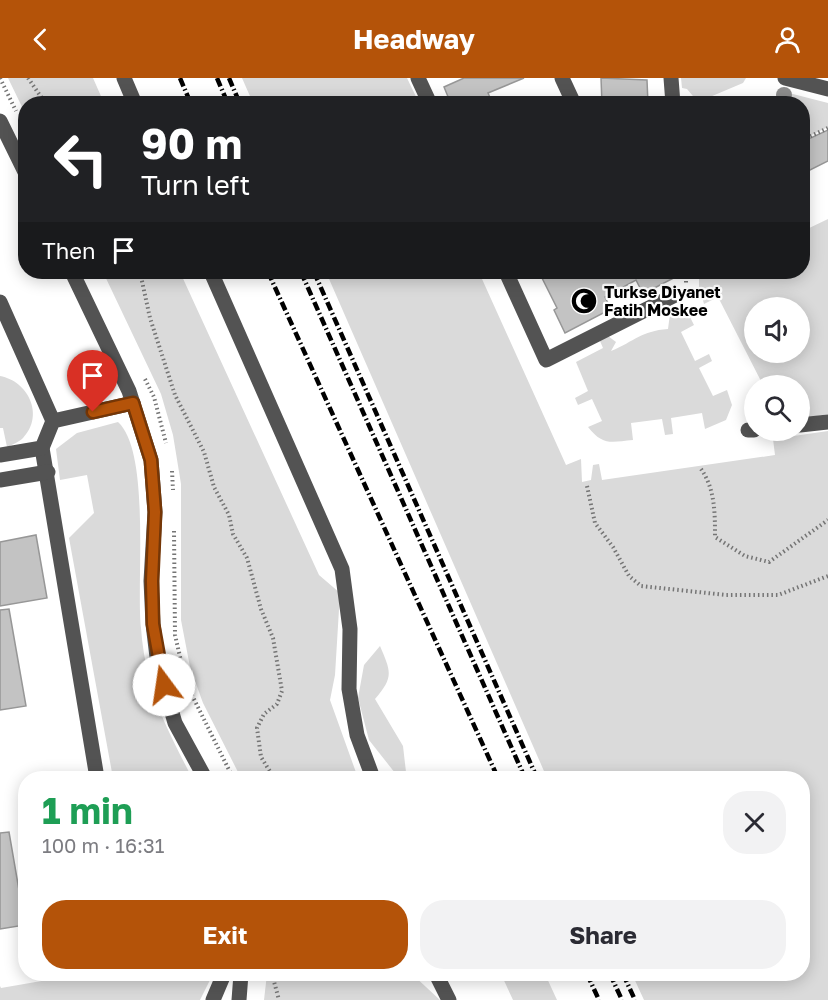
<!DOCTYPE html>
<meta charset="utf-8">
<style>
:root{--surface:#fff;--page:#f2f2f3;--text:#2b2b33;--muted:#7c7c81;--accent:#b45309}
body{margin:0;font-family:"Golos Text",sans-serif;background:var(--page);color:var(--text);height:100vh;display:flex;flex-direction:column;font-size:22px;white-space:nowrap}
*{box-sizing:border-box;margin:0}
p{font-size:20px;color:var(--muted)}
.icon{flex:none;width:33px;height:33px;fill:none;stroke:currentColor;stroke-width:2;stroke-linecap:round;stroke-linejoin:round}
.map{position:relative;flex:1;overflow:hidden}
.details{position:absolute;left:18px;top:693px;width:792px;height:210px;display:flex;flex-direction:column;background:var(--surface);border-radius:24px;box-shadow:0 3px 15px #0003}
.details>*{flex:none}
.guide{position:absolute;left:18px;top:18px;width:792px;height:183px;border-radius:24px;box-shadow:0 3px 15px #0003;background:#202124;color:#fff;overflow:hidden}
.buttons{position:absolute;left:744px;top:219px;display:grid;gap:12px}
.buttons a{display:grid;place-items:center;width:66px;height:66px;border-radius:50%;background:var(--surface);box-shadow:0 3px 15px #0003;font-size:30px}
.pin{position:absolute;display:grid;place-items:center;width:51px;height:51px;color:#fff;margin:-62px -26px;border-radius:50% 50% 50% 0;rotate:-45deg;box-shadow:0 0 6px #0007}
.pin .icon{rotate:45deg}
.me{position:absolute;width:66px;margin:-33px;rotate:346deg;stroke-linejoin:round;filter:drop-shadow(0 0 4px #0008)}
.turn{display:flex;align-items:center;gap:21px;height:126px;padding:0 24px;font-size:27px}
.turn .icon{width:78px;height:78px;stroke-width:2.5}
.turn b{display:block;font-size:42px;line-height:51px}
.then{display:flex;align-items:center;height:57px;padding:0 24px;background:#0003;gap:12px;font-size:22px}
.round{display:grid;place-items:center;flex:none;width:63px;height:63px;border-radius:24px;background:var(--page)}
.headline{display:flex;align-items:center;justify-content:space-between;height:102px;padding:0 24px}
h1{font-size:36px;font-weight:700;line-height:45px;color:#1e9e55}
.primary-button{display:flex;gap:12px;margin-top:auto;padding:12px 24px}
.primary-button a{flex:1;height:69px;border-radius:24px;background:var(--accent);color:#fff;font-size:24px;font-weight:700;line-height:69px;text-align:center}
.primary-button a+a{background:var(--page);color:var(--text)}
header{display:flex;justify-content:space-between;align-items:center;height:78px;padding:0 24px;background:var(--accent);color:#fff;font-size:27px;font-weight:700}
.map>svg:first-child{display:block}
.green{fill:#dadada;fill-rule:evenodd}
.building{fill:#c3c3c3;stroke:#979797;stroke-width:1.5}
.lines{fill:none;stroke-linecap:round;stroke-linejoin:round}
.path{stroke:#757575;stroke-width:4;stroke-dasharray:1.5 3;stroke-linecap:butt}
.minor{stroke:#535353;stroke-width:15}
.rail{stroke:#000;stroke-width:4.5;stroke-dasharray:9 3 1.5 3;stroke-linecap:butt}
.tree{fill:#8e8e8e}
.route-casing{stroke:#753606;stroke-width:15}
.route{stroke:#b45309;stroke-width:10}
.labels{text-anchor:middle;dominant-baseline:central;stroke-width:4.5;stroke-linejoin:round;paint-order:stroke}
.poi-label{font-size:16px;font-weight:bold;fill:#000;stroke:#fff;text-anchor:start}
</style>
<header><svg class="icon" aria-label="back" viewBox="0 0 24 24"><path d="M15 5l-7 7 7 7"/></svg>Headway<svg class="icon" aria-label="person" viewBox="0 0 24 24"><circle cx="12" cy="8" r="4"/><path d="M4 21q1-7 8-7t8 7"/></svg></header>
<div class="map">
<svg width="828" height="922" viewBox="0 0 828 922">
<rect width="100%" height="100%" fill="#fff"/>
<!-- green -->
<g class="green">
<polygon points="8,0 93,0 104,25 26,26 25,35"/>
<polygon points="242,0 407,0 419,25 253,25"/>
<polygon points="681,0 746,0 743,5 698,24 687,11 682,10"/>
<polygon points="789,15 828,25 828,49 803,61 802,26 796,25"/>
<path d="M828,141V336L800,341V308L763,307L718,219L704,226L699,208V194L708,196L713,194H802L803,153ZM754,230H800V274H754Z"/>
<polygon points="103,194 180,194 319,497 340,515 335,597 330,622 358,700 241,700 203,625 190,589 181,542 181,406 173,357 161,316"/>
<polygon points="326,194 496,194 482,201 566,387 581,381 582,404 591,402 593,387 599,386 602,402 775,377 773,361 828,353 828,922 644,922 632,896 802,896 802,700 547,700"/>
<path d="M671,228L689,237L694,247L681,254L695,283L709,276L712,283L699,290L713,318L727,312L732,327L726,342L705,351L702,335L671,340L673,356L665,357L662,341L631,345L633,362C611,364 603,368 588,349L602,343L592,321L578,327L575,320L588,313L576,284L603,270L600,263L608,258L616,264L611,273C635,263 641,253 668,251Z"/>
<path d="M0,298C28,303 45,337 23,360C19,364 12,367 7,369L3,350H0Z"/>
<path d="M118,344C151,374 136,505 141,550C142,566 145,584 149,600C158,636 176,668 192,700H113L69,460L94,435L87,397L60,402L56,371L77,355Z"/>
<path d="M380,568C391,594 394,599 375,621L403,668L406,694L414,700H399L369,662L358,620L364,587Z"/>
<polygon points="82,896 213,896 200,922 0,922 0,908 1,910"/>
<polygon points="267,896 412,896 440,922 264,922"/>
<polygon points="501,896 545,896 557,922 513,922"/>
</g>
<!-- building -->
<g class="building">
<polygon points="464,0 524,0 488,15 493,26 451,26 444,9"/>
<polygon points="601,0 647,2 648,26 602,26"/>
<polygon points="828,52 828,83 808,93 802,81 802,64"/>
<polygon points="539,194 685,194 643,216 636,202 605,219 611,231 565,255 554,232 557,230"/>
<polygon points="36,457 47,520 0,528 0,464"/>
<polygon points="9,531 26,628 0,632 0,532"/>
<polygon points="9,754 25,847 0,851 0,755"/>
</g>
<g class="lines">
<!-- path -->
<g class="path">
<polyline points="0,0 16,33"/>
<polyline points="28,0 46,26"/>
<polyline points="802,62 828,50"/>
<polyline points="140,194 150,240 175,317 204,374 214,409 229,437 233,456 247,480 261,531 273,560 282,613 277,626 264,636 257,650 261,679 274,700"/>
<polyline points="686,194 686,205"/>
<polyline points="145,301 154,319 166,365"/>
<path d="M701,391C715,411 715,434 715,459L745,478L769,484L828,442"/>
<polyline points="172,393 173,412"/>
<polyline points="587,408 595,445 613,469 629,498 641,508 726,517 778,517 828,498"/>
<polyline points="174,453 175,557 186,605 233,700"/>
<polyline points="272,896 279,922"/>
</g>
<!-- minor -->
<g class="minor">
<polyline points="124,0 135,26"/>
<polyline points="418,0 430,26"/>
<polyline points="562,0 574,26"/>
<polyline points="671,0 673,26"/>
<polyline points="785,0 828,11"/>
<polyline points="0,43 26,96"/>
<polyline points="72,194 129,313 151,382 155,434 151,503 153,546 158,587 175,645 205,700"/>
<polyline points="211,194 342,491 350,551 349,611 357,657 373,700"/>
<polyline points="506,194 546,282 675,217"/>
<polyline points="0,224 53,343"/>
<polyline points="800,347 828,344"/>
<polyline points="748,352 754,352"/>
<polyline points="42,370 97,700"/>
<polyline points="0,377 42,370 53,343 133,325"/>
<polyline points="0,402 48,394"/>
<polyline points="436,896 449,922"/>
<polyline points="213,922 224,896"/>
<polyline points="239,922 241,896"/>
</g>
<!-- rail -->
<g class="rail">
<polyline points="180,0 191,26"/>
<polyline points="217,0 228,26"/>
<polyline points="229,0 240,26"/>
<polyline points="268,194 498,700"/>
<polyline points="301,194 525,700"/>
<polyline points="314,194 537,700"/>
<polyline points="587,896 599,922"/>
<polyline points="610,896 622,922"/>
<polyline points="623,896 635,922"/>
</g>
</g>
<!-- trees -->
<circle class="tree" cx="784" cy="17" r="8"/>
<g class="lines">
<defs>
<polyline id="route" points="93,334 133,325 151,382 155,434 152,503 153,546 164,607"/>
</defs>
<!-- route casing -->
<use href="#route" class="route-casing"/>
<!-- route -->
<use href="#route" class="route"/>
</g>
<!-- icons -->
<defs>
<symbol id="mosque-disc" viewBox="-11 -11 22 22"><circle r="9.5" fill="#000" stroke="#fff"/><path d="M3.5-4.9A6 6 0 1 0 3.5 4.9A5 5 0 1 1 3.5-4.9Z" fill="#fff"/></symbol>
</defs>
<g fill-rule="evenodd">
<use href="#mosque-disc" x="569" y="208" width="30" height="30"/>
</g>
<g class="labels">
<!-- poi labels -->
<g class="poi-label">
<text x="604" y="214">Turkse Diyanet<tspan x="604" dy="18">Fatih Moskee</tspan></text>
</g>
</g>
</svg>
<div class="buttons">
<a><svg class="icon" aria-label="sound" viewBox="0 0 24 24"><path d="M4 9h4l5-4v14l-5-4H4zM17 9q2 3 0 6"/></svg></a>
<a><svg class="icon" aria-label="search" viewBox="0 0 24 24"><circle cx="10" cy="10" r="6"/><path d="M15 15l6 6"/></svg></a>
</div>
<div class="pin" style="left:93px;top:334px;background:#d93025"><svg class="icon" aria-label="arrive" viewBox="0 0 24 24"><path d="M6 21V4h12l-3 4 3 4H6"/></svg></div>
<svg class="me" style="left:164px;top:607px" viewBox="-20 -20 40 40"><circle r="19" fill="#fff"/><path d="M0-13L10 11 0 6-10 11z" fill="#b45309"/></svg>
<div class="guide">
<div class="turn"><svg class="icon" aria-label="left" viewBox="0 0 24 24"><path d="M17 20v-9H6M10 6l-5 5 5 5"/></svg><div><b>90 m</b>Turn left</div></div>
<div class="then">Then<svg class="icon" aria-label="arrive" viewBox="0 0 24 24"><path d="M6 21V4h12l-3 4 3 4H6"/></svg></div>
</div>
<section class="details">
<div class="headline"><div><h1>1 min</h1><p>100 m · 16:31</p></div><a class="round"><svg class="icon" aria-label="close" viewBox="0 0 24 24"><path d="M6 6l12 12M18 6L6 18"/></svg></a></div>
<div class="primary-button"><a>Exit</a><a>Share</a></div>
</section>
</div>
